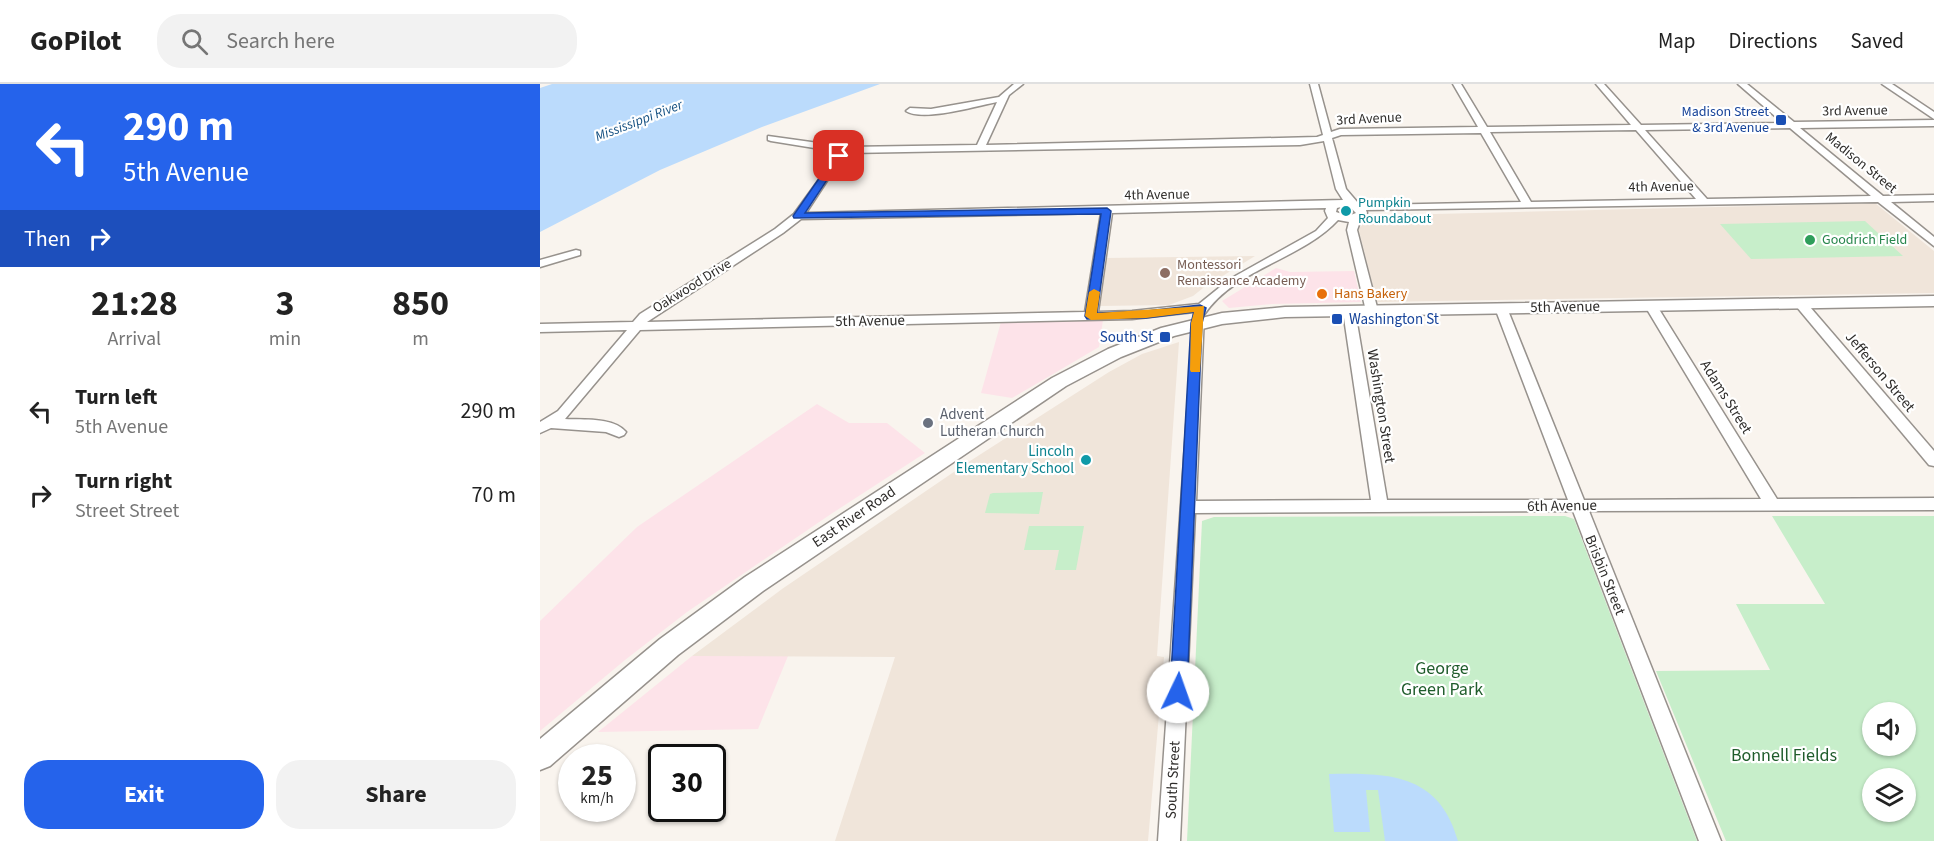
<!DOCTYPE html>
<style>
:root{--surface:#fff;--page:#f2f2f2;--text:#222;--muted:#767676;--line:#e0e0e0;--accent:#2563eb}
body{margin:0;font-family:"Source Sans 3",sans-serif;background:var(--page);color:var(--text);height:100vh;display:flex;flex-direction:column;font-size:22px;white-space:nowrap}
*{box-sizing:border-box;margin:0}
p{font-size:20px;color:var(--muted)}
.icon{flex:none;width:33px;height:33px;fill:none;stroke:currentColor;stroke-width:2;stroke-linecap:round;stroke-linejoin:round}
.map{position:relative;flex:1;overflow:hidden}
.sheet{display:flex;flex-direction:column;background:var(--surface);width:540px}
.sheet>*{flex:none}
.guide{background:#2563eb;color:#fff;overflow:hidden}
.controls{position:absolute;left:1322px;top:618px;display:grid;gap:12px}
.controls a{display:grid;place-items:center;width:54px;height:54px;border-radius:50%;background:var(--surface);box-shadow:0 2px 4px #0004;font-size:30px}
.speed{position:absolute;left:18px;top:660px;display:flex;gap:12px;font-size:30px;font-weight:700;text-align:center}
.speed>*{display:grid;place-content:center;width:78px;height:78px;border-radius:50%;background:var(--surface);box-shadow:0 2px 4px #0004;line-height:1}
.speed small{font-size:15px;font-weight:400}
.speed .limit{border:3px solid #111;border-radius:9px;background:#fff;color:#111}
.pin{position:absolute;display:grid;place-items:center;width:51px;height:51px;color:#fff;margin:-26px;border-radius:12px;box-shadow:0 3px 9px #0006}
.me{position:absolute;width:66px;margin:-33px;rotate:3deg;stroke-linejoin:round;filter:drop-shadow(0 0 4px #0008)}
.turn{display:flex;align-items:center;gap:21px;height:126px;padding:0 24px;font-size:27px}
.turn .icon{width:78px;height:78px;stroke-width:2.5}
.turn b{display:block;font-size:42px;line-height:51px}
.then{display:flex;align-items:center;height:57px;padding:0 24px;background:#0003;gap:12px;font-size:22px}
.eta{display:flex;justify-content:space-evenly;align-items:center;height:102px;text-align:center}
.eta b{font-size:36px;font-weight:700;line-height:42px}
.cta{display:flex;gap:12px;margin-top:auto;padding:12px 24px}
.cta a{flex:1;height:69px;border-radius:24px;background:var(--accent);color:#fff;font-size:24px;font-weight:700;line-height:69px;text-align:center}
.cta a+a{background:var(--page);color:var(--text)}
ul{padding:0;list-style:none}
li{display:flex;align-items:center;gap:18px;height:84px;padding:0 24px}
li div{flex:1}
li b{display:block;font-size:22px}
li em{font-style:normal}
header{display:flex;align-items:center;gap:36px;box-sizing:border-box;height:84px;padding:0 30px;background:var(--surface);border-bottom:2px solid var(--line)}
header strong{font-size:28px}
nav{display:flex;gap:33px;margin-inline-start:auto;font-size:21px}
.search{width:420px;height:54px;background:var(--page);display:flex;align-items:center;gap:15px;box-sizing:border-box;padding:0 21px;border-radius:24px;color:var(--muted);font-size:22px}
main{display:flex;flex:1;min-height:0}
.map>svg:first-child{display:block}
.commercial{fill:#fde3e9}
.built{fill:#f0e5da}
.green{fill:#c7eeca;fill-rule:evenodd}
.water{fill:#bbdbfc}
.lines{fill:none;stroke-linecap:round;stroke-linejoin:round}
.minor-casing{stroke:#97928d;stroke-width:3}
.secondary-casing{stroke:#97928d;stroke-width:3}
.minor{fill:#fff;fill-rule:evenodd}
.secondary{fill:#fff;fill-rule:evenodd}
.route{fill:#2563eb;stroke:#184099;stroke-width:1.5}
.slow{fill:#f59e0b}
.transit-dot{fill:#1a4fb4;stroke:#fff;stroke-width:2}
.culture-dot{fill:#0f9aa8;stroke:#fff;stroke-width:2}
.leisure-dot{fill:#2e9e5b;stroke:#fff;stroke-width:2}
.education-dot{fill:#8d6e63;stroke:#fff;stroke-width:2}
.food-dot{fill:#e8710a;stroke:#fff;stroke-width:2}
.worship-dot{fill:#6b7280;stroke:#fff;stroke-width:2}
.labels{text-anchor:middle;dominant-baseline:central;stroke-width:4.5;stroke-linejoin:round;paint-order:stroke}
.far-street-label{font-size:14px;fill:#2e2c2a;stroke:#fff}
.far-transit-label{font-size:14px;fill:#164399;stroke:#fff;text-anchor:end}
.far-water-label{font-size:14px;font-style:italic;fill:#134f80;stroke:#fff}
.far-culture-label{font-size:14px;fill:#0d838f;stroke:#fff;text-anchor:start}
.far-leisure-label{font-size:14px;fill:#27864d;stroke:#fff;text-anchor:start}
.far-education-label{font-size:14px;fill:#785e54;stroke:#fff;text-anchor:start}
.far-food-label{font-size:14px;fill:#c56008;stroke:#fff;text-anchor:start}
.street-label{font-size:15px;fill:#2e2c2a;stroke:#fff}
.transit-label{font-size:15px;fill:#164399;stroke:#fff;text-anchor:start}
.worship-label{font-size:15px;fill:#5b616d;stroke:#fff;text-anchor:start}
.culture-label{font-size:15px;fill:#0d838f;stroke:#fff;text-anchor:end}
.near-park-label{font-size:18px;fill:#205d2c;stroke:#fff}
</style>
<header>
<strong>GoPilot</strong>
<div class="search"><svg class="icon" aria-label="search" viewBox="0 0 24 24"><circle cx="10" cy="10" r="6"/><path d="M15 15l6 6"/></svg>Search here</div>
<nav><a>Map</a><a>Directions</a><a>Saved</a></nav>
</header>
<main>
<section class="sheet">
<div class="guide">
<div class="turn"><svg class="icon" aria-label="left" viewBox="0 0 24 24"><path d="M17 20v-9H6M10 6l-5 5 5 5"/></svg><div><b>290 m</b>5th Avenue</div></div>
<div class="then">Then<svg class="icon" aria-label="right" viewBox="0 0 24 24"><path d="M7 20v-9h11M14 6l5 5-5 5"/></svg></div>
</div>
<div class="eta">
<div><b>21:28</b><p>Arrival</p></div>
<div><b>3</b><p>min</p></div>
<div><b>850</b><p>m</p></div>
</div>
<ul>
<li><svg class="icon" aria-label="left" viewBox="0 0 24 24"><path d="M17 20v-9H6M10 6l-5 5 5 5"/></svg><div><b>Turn left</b><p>5th Avenue</p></div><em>290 m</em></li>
<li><svg class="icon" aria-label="right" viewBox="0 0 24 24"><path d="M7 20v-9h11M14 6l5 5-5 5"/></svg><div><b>Turn right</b><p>Street Street</p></div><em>70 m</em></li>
</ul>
<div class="cta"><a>Exit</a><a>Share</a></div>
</section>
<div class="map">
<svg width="1394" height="757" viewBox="0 0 1394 757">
<rect width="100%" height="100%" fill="#f9f4ee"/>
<!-- commercial -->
<g class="commercial">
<polygon points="736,184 750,188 814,187 821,218 732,220 689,224 682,217"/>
<polygon points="563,236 559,263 472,314 441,309 461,238"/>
<polygon points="277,320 309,339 347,339 385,369 291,430 147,528 85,576 0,647 0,537 97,443"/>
<polygon points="152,572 248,572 218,645 58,648"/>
</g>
<!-- built -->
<g class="built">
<polygon points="1335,119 1394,167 1394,209 837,218 818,143 822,142 821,137 855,131"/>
<polygon points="715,172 663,204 653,212 629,221 559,222 566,174"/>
<polygon points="639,258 617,572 624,573 608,757 295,757 355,573 152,572 242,505 430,377 569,288 602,270"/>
</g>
<!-- green -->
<g class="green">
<polygon points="1325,137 1363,172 1211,175 1180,140"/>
<polygon points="503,408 499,430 445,429 450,410 453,409"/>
<polygon points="1025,432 1034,435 1157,757 647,757 662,437 674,433"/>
<path d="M1232,432H1394V757H1186L1116,587L1230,586L1196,520H1285ZM1332,628H1365V662H1332ZM1332,694H1365V728H1332Z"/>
<polygon points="489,442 544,442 536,486 515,486 519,466 484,466"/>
</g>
<!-- water -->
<g class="water">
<polygon points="12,0 340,0 222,43 120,86 0,148 0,4"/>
<path d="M789,690C848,689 899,689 918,757H845L838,706H826L830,748H794Z"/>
</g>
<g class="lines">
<defs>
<g id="minor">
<path d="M474,0H483L469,11L446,61L777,53L783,51L770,0H778L791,48L800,45L938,43L913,0H921L947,43L1091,41L1056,0H1064L1101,41L1243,39L1198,0H1207L1254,38L1394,36V42L1260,44L1343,112L1394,111V117L1351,118L1394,153V162L1338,118L826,126L827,129L821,135L817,146L838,227L836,230L832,231L826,227L807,146L809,138L798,136C761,176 695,184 664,231L656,417L831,416L803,227L809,223L815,227L847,416H1028L955,224L961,220L967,224L1044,416L1221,415L1105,222L1111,218L1117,222L1237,415L1394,414V426L1049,427L1181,757H1159L1033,427L655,429L640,757H618L654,228L592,235L100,246L25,335C42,336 74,333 86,348L84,351L79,353L66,348L11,344L0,349V338L18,327L87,246L0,248V240L93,238L100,230L235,145L254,130L299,68L231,57L228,56V52L307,63L437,61L457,18C436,22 383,38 366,27L370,24L391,25L459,13ZM1250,44L1331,112L1167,115L1105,46ZM1096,46L1156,115L991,118L950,48ZM941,49L981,118L833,121L818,119L806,105L792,54L801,51ZM784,57L796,105L803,116L266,129L302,74L309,69L760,61ZM801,123H810L816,129L808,132L796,128L797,124ZM786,124L785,127L788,134L776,147L690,195L659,220L592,227L558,228L572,129ZM561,129L545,228L107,238L243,149L261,135Z"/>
<polygon points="1342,0 1352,0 1394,28 1394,35"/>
<polygon points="36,166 40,167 40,171 0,183 0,176"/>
<polygon points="1260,215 1264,216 1394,367 1394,382 1389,381 1256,222 1256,216"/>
</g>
<polygon id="secondary" points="1394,212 1394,222 745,233 682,240 634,252 581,273 526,302 223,507 138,571 10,682 0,686 0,655 120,555 205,493 512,294 568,265 621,244 682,229 745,223"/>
</defs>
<!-- minor casing -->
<use href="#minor" class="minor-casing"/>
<!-- secondary casing -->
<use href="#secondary" class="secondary-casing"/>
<!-- minor -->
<use href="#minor" class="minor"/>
<!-- secondary -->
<use href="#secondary" class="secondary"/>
</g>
<!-- route -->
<polygon class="route" points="299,69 303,72 265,129 567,124 571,127 557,229 606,227 660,221 666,224 662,239 647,608 645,614 638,616 632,614 630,608 651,239 654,228 606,234 547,235 545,232 561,130 254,134 253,132 296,70"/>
<!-- slow -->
<polygon class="slow" points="554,205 560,208 557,229 664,222 660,288 651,288 650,286 651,239 654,228 606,234 551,236 545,232 549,208"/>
<!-- markers -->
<g class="transit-dot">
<rect x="1235" y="30" width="12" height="12" rx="3"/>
<rect x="791" y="229" width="12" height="12" rx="3"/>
<rect x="619" y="247" width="12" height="12" rx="3"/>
</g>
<g class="culture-dot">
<circle cx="806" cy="127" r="6"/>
<circle cx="546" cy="376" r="6"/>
</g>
<circle class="leisure-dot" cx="1270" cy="156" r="6"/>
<circle class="education-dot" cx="625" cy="189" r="6"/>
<circle class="food-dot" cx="782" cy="210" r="6"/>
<circle class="worship-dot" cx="388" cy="339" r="6"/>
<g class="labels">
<!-- far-street labels -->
<g class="far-street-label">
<text transform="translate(1315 27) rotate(-1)">3rd Avenue</text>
<text transform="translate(829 35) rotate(-3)">3rd Avenue</text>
<text transform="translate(1321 79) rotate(39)">Madison Street</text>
<text transform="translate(1121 103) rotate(-1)">4th Avenue</text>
<text transform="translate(617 111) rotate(-1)">4th Avenue</text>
<text transform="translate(152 202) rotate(-32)">Oakwood Drive</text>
</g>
<!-- far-transit labels -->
<g class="far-transit-label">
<text x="1229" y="28">Madison Street<tspan x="1229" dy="16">&amp; 3rd Avenue</tspan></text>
</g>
<!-- far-water labels -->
<g class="far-water-label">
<text transform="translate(99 37) rotate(-21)">Mississippi River</text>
</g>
<!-- far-culture labels -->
<g class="far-culture-label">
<text x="818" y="119">Pumpkin<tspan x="818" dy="16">Roundabout</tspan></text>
</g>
<!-- far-leisure labels -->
<g class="far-leisure-label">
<text x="1282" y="156">Goodrich Field</text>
</g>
<!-- far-education labels -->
<g class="far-education-label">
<text x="637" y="181">Montessori<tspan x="637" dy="16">Renaissance Academy</tspan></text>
</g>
<!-- far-food labels -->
<g class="far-food-label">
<text x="794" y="210">Hans Bakery</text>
</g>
<!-- street labels -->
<g class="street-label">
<text transform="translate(1025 223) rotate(-1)">5th Avenue</text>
<text transform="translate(330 237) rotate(-1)">5th Avenue</text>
<text transform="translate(1340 288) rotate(50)">Jefferson Street</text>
<text transform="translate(1186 313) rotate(58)">Adams Street</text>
<text transform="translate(841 322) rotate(81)">Washington Street</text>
<text transform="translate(1022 422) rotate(-1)">6th Avenue</text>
<text transform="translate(314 433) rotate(-34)">East River Road</text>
<text transform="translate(1065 491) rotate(68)">Brisbin Street</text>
<text transform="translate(633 696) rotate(-87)">South Street</text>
</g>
<!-- transit labels -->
<g class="transit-label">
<text x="809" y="235">Washington St</text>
<text x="613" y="253" text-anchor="end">South St</text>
</g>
<!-- worship labels -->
<g class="worship-label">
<text x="400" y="330">Advent<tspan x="400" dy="17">Lutheran Church</tspan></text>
</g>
<!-- culture labels -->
<g class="culture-label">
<text x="534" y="367">Lincoln<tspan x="534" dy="17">Elementary School</tspan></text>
</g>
<!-- near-park labels -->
<g class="near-park-label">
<text x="902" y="584">George<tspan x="902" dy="21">Green Park</tspan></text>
<text x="1244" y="671">Bonnell Fields</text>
</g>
</g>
</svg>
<div class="controls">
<a><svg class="icon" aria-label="sound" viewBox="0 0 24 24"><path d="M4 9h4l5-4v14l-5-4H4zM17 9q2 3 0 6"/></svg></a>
<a><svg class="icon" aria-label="layers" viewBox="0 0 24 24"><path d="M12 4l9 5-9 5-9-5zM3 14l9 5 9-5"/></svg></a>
</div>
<div class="speed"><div>25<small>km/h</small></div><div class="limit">30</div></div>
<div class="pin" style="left:299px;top:72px;background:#d93025"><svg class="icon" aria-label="arrive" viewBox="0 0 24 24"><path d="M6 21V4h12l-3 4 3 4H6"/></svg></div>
<svg class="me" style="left:638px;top:608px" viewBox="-20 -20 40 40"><circle r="19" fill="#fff"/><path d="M0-13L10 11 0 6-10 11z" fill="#2563eb"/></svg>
</div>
</main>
